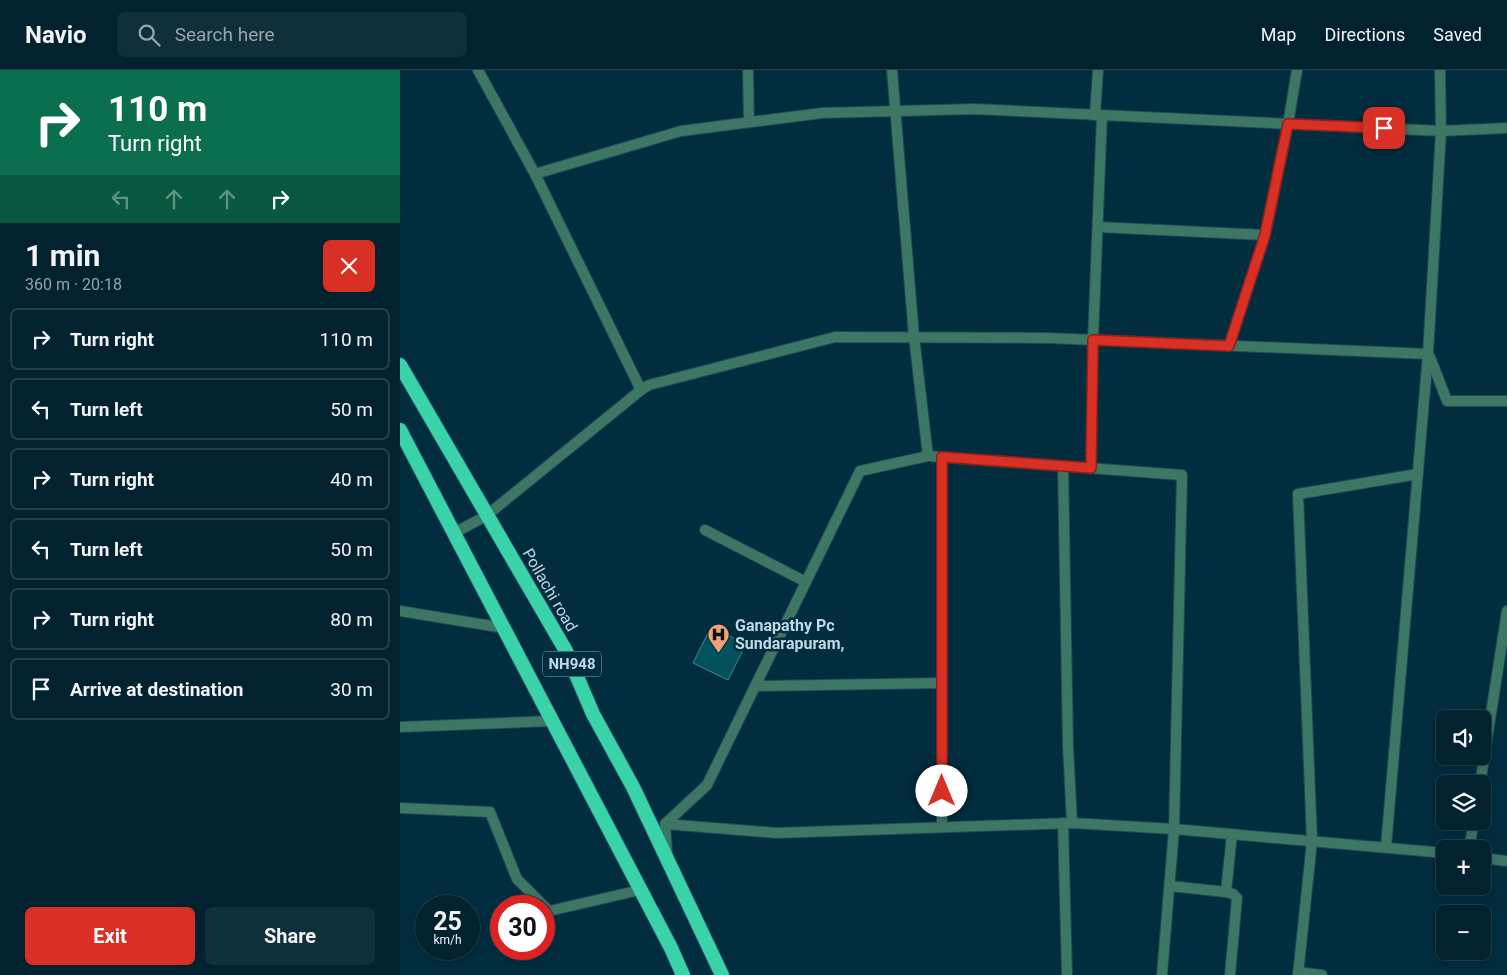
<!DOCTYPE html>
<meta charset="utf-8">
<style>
:root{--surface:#01222e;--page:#0f2f3a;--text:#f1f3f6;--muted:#96a4aa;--line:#233f4a;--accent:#d93025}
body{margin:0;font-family:Roboto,sans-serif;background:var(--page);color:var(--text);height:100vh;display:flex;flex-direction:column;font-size:19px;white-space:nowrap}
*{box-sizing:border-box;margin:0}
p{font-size:16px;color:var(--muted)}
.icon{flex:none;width:28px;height:28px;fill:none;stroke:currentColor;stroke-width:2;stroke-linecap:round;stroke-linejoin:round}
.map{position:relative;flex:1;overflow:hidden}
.drawer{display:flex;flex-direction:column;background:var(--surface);width:400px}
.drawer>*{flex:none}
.banner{background:#0b6e4f;color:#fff;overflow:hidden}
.controls{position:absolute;left:1036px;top:640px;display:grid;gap:10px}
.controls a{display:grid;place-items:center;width:55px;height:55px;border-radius:8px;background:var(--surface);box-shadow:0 2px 8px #0003,0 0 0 1px var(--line);font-size:25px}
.speed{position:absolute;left:15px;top:825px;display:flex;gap:10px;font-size:25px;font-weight:700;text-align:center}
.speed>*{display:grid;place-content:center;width:65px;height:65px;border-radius:50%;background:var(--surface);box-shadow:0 2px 8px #0003,0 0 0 1px var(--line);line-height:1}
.speed small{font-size:12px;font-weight:400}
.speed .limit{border:8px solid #d22;background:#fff;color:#111}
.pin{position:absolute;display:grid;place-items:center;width:42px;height:42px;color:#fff;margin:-21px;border-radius:10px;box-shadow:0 2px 8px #0006}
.me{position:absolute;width:55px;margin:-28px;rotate:0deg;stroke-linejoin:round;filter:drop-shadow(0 0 4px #0008)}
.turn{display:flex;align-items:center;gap:18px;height:105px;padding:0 25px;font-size:22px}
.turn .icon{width:65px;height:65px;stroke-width:2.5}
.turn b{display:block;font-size:35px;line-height:42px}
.lanes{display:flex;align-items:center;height:48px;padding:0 25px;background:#0003;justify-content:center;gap:25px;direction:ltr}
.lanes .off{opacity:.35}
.round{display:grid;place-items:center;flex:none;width:52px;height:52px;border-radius:8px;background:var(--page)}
.summary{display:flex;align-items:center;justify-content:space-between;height:85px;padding:0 25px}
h1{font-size:30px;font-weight:700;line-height:38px}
.button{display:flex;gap:10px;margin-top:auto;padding:10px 25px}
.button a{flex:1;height:58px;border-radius:8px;background:var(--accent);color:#fff;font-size:20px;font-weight:700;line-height:58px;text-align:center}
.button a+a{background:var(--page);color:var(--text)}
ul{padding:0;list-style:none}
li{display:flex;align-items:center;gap:15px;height:62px;margin:0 10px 8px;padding:0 15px;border:2px solid var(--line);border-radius:8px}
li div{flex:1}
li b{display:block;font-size:19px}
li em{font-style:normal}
header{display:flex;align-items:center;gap:30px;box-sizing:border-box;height:70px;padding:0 25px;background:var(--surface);border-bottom:1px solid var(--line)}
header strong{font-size:24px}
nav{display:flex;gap:28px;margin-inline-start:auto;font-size:18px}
.search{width:350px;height:45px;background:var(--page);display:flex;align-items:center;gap:12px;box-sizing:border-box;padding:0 18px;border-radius:8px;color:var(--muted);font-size:19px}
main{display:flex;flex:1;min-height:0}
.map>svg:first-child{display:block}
.building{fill:#03515c;stroke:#448590}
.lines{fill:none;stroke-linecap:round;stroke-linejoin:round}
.service-casing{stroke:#1f4959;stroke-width:12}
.minor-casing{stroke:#1f4959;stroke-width:12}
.trunk-casing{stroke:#1f4959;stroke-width:16}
.service{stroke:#3d7663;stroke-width:10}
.minor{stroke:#3d7663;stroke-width:10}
.trunk{stroke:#3ad2a8;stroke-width:14}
.route-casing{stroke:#8d1f18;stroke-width:12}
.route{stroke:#d93025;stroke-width:9}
.labels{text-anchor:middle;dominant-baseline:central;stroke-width:5;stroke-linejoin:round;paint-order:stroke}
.shield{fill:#012d3e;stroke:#86a5b4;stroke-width:1}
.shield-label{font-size:15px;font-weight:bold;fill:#bfd9e7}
.street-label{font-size:16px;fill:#bfd9e7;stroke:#012d3e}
.poi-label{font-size:16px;font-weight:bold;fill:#bfd9e7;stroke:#012d3e;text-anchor:start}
</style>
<header>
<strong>Navio</strong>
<div class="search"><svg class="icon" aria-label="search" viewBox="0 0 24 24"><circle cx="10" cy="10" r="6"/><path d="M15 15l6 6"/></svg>Search here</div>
<nav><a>Map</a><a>Directions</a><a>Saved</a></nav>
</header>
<main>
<section class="drawer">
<div class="banner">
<div class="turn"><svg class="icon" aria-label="right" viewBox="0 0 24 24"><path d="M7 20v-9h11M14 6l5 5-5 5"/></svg><div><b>110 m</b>Turn right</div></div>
<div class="lanes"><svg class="icon off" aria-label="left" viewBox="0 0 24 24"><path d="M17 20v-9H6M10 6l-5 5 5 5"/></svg><svg class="icon off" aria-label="ahead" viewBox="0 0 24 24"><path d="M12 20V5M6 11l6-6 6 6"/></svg><svg class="icon off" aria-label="ahead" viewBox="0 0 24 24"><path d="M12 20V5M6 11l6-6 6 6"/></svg><svg class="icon" aria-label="right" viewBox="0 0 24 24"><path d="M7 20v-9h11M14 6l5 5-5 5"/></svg></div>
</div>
<div class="summary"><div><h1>1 min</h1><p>360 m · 20:18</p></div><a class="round" style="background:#d93025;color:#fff"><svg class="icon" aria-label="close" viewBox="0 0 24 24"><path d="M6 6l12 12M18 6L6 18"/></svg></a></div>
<ul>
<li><svg class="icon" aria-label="right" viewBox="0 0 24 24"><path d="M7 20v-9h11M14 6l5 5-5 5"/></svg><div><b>Turn right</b></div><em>110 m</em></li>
<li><svg class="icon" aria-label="left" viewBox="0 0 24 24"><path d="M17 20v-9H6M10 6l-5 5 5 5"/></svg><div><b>Turn left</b></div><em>50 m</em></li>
<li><svg class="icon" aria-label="right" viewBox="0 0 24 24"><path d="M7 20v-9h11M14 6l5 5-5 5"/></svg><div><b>Turn right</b></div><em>40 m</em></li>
<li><svg class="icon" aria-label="left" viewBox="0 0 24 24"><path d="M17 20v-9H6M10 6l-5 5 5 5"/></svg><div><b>Turn left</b></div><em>50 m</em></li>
<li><svg class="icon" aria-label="right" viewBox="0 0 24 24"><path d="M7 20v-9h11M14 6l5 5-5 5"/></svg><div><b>Turn right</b></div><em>80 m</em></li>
<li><svg class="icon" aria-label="arrive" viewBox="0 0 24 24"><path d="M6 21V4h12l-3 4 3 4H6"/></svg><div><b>Arrive at destination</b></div><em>30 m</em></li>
</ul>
<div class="button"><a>Exit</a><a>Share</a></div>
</section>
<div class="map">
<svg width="1107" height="905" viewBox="0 0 1107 905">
<rect width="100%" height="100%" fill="#012d3e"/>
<!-- building -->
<polygon class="building" points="311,557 346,574 328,610 293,593"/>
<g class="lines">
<defs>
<g id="service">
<polyline points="770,816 826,822 833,824 837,828 830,905"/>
<polyline points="826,822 832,764"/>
<polyline points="762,905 774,759"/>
</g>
<g id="minor">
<polyline points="78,0 135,104"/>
<polyline points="348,0 349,52"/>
<polyline points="695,45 698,0"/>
<polyline points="698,157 865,165 829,276"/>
<polyline points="865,165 888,54 897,0"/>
<polyline points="1030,287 1047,331 1107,331"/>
<polyline points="241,320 135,104 281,61 422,43 574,39 1041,61 1107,58"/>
<polyline points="542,387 542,757"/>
<polyline points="663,396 668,676 672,753"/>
<polyline points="691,398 693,270 702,45"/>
<polyline points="305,460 406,512"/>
<polyline points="54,463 86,446 241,320 249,315 435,267 648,268 1028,284"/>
<polyline points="0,541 104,558"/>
<polyline points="355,616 542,613"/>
<polyline points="0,657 152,651"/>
<polyline points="1080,714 1107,541"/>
<polyline points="0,738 90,742 117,809 149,841 240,820"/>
<polyline points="663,753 667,905"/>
<polyline points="265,754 377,763 672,753 774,759 782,405 528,386"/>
<polyline points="774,759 1045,783"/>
<polyline points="986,777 1028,284 1041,61 1040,0"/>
<polyline points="1069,779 1074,751"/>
<polyline points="267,782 265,754 307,715 460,401 528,386 514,267 492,0"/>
<polyline points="1082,788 1107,791"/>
<polyline points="898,902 922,905"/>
<polyline points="898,905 912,771 898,424 1018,404"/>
</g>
<g id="trunk">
<polyline points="0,295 166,581 193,644 233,717 322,905"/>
<polyline points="0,360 271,878 283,905"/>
</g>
</defs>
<!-- service casing -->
<use href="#service" class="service-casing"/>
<!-- minor casing -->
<use href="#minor" class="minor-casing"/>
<!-- trunk casing -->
<use href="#trunk" class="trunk-casing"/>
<!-- service -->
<use href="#service" class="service"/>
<!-- minor -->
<use href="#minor" class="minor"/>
<!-- trunk -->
<use href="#trunk" class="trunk"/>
</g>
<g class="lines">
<defs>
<polyline id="route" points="542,721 542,387 691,398 693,270 829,276 865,165 888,54 984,58"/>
</defs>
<!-- route casing -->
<use href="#route" class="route-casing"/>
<!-- route -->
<use href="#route" class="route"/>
</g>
<!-- icons -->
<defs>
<symbol id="hospital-pin" viewBox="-11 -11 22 30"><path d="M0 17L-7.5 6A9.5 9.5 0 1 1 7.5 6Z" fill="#efa378" stroke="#012d3e"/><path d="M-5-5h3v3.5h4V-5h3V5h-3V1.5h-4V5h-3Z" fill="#111"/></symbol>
</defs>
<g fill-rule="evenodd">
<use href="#hospital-pin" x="306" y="552" width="25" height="34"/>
</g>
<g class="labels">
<!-- shield labels -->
<rect class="shield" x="143" y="581.5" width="58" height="25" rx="4"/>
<g class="shield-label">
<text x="172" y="594">NH948</text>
</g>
<!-- street labels -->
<g class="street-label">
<text transform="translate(150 520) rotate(60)">Pollachi road</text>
</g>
<!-- poi labels -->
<g class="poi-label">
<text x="335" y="555">Ganapathy Pc<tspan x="335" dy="18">Sundarapuram,</tspan></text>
</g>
</g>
</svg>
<div class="controls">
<a><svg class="icon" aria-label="sound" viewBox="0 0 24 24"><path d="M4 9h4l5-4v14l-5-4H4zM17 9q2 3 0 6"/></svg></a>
<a><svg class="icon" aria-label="layers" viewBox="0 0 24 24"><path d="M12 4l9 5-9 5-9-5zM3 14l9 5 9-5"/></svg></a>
<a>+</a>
<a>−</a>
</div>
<div class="speed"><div>25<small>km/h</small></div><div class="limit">30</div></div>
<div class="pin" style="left:984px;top:58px;background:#d93025"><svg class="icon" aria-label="arrive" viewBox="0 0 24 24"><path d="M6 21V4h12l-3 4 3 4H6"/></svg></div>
<svg class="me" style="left:542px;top:721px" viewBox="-20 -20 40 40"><circle r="19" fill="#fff"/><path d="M0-13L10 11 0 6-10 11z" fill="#d93025"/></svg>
</div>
</main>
